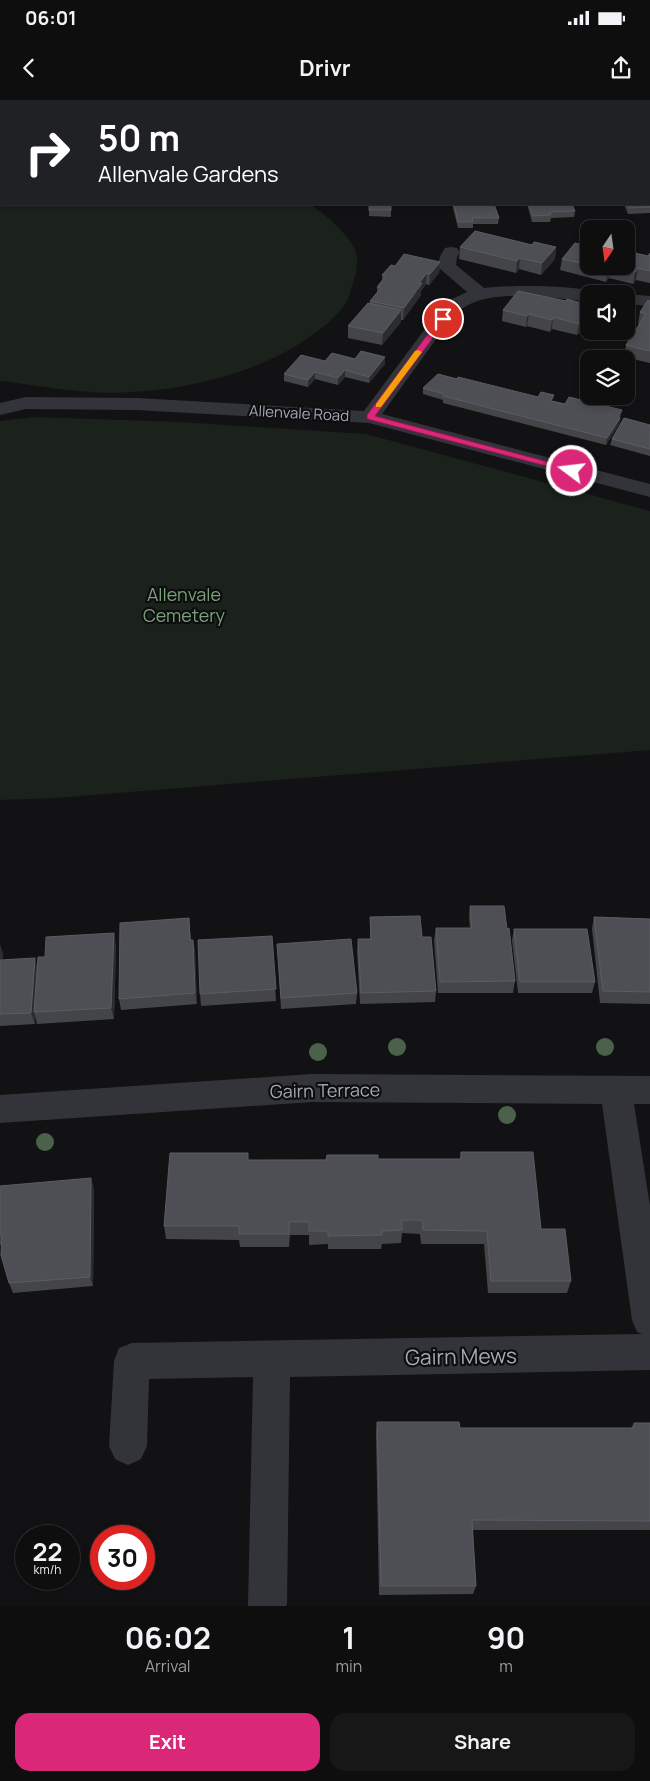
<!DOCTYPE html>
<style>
:root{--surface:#0e0e0f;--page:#171718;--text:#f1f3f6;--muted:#9b9c9e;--line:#2e2e2f;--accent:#db2777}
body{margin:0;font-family:Manrope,sans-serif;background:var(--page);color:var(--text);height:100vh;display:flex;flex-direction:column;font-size:19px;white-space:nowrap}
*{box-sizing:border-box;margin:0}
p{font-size:16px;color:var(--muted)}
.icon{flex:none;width:28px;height:28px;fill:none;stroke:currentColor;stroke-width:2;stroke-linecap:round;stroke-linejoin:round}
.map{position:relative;height:1506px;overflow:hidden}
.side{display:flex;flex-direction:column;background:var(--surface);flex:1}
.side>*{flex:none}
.banner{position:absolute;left:0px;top:0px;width:650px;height:105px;box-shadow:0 2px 8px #0003,0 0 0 1px var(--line);background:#202124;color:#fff;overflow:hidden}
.needle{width:32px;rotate:193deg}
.fabs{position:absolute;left:580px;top:120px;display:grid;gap:10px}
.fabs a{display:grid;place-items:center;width:55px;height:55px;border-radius:10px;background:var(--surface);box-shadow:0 2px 8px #0003,0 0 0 1px var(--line);font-size:25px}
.speed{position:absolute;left:15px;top:1425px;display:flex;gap:10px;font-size:25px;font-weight:700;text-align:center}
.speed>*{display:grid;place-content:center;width:65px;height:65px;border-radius:50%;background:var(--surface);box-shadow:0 2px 8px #0003,0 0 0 1px var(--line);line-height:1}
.speed small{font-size:12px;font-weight:400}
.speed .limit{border:8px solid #d22;background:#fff;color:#111}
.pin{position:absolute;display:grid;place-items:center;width:42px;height:42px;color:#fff;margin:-21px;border:2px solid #fff;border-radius:50%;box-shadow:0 1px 5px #0007}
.me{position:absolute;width:55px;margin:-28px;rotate:285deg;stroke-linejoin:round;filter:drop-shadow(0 0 4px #0008)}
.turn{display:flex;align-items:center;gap:18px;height:105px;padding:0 15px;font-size:22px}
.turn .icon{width:65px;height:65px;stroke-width:2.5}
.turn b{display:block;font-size:35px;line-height:42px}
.eta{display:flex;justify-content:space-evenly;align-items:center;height:85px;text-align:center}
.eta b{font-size:30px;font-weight:700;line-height:35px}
.cta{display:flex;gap:10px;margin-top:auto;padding:10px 15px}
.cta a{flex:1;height:58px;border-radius:15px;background:var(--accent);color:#fff;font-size:20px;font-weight:700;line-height:58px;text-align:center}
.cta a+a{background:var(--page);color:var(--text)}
.status{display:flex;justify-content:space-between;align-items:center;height:35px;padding:0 25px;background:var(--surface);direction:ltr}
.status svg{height:14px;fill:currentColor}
header{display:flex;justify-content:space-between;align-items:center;height:65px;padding:0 15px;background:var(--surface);font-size:22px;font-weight:700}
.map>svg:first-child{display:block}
.green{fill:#1a221b}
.water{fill:#283138}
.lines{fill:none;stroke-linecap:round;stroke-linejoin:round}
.minor{fill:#333439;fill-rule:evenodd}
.tertiary{fill:#333439;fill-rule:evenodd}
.tree{fill:#4b614c}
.wall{fill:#434549}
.shaded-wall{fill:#2b2c2f}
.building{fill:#4e4f55;stroke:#5b5d64}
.route{fill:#db2777;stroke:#8e194d}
.slow{fill:#f59e0b}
.labels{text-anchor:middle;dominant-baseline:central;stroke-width:4.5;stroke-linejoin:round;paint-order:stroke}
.far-street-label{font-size:15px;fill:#a3a9b5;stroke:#0d0d0f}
.park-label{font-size:18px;fill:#79a179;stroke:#0d0d0f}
.street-label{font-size:18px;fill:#a3a9b5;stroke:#0d0d0f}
.near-street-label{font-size:21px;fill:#a3a9b5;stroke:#0d0d0f}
</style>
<div class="status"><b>06:01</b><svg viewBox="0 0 49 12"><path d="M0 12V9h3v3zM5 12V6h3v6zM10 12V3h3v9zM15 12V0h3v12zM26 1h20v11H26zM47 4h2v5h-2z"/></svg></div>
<header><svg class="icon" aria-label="back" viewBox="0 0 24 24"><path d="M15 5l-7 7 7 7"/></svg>Drivr<svg class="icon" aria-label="share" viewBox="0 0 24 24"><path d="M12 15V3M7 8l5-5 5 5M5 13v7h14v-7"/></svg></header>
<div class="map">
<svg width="650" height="1506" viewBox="0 0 650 1506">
<rect width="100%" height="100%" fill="#121214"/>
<!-- green -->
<g class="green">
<path d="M0,47L1,104H310C323,113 352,136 356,153C359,161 356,175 353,183C351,188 350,195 347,201C341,212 328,223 318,231C260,275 178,293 106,293C71,292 35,285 0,281Z"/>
<polygon points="34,317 180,322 366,334 650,411 650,650 56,698 0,700 0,321"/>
</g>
<!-- water -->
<polygon class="water" points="0,0 611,0 1,1 1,7"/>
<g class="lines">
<!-- minor -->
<g class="minor">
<path d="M451,147L457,148L460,152L457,157L456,165L484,188C503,185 583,184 597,194H589V201C555,199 501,189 470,204C461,208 454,216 447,224L382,314L650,384V397L369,323L137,310L26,309L0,315V303L26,297L137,298L364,311L439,210L450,200L467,192L438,167C439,159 440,155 445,148Z"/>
<polygon points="625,194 626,194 650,196 650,206 626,204"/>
<polygon points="312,974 650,976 650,1004 634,1004 650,1106 650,1270 290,1277 287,1504 286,1506 248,1506 253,1277 149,1279 147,1346 141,1359 128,1365 115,1359 109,1346 114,1261 119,1248 132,1243 642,1234 637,1232 632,1220 602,1004 312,1002 0,1023 0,995"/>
</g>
<!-- tertiary -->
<g class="tertiary">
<rect x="0" y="33" width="1" height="10"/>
<rect x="649" y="59" width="1" height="10"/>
</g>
</g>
<!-- trees -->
<g class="tree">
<circle cx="397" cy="947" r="9"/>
<circle cx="605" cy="947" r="9"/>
<circle cx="318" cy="952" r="9"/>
<circle cx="507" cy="1015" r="9"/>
<circle cx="45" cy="1042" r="9"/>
</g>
<!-- wall -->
<g class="wall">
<polygon points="650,86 650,113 628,114 624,104 649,104"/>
<polygon points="338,104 391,104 391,117 369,116 369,106 338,106"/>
<polygon points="452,104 494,104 499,118 498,124 473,124 473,128 458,128"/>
<polygon points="527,104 572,104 575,111 574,117 551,118 550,122 532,122"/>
<polygon points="532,145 556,147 555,159 541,175 519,169 516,173 459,159 460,147"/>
<polygon points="589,146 589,166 626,166 648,156 650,153 650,183 636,180 633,184 609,178 606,182 560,170 562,159"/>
<polygon points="440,162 439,173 429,185 426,184 421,191 421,195 403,220 401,220 401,222 382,245 348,238 348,226 370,203 370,201 377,193 377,187 382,180 382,175 395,166"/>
<polygon points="566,201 589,205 589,231 608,231 602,239 579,233 577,235 552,229 550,232 527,226 526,227 502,221 503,210"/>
<polygon points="650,201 650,263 624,257 626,245 639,224 638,224 640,212"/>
<polygon points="355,259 385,264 369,283 345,277 338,285 315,279 308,287 284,281 284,274 325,261"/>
<polygon points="423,288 554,301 565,304 622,310 619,324 606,345 443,303 443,300 423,294"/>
<polygon points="650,325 650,356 610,345 612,339"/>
<polygon points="470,806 507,829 515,881 513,893 438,893 434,840 436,828 470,828 469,818"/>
<polygon points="370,817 422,837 436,891 435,902 360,904 357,851 358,839 370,839"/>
<polygon points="594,817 650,819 650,904 600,903 592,829"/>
<polygon points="514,829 595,882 592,893 518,893 512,840"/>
<polygon points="190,830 191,840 193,840 195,851 197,904 121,910 119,899"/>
<polygon points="272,836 276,901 201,906 200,894"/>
<polygon points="277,844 357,893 356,904 281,909"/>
<polygon points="0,845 3,854 2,860 38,867 45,857 116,845 114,919 37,924 35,916 35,924 0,926"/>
<polygon points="461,1052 541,1129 571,1181 567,1193 488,1193 484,1144 421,1144 420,1134 402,1133 401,1143 382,1144 381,1149 328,1149 328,1144 309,1145 309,1135 290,1135 289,1147 240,1147 239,1140 166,1139 164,1126 249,1060 460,1059"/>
<polygon points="0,1086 94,1088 93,1186 13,1193 9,1183 2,1144 0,1145"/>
<polygon points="377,1322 460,1328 631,1328 634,1323 650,1323 650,1430 472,1430 476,1486 473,1494 379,1495 376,1333"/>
</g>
<!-- shaded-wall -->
<g class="shaded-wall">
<polygon points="556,147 555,159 541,175 542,163"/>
<polygon points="520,158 519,169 516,173 517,161"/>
<polygon points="440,162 439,173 429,185 430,174"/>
<polygon points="611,166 609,178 606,182 608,170"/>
<polygon points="638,168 636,180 633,184 635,172"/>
<polygon points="427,173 426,184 421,191 421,195 403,220 404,208 419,183"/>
<polygon points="401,210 401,222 382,245 383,233"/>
<polygon points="529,214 527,226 526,227 527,216"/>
<polygon points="553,217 552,229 550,232 552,220"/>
<polygon points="581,221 579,233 577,235 579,224"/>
<polygon points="604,231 608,231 602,239"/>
<polygon points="385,257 385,264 369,283 369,277"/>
<polygon points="345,270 345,277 338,285 338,278"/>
<polygon points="315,272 315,279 308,287 308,280"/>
<polygon points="622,310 619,324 606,345 607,338"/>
<polygon points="114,833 116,845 114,919 111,908"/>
<polygon points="193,840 195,851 197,904 195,893"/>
<polygon points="0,845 3,854 1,872 0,869"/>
<polygon points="35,858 38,869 34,912 35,916 35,924 31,913"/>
<polygon points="91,1078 94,1088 93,1186 90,1177"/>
</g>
<!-- building -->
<g class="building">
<polygon points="649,86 650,86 650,107 629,108 628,104 649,104"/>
<rect x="369" y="104" width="22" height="6"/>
<polygon points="454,104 494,104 499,118 472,118 473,122 458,122"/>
<polygon points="529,104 572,104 575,111 550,112 551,115 533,116"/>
<polygon points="475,131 532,145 534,142 556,147 542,163 520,158 517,161 460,147"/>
<polygon points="575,143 589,146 589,165 562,159"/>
<polygon points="626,151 648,156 650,153 650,171 638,168 635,172 611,166 608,170 592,166 626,166"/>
<polygon points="404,154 440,162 430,174 427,173 419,183 422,183 404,208 370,201 381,188 377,187 386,176 382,175 391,165 395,166"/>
<polygon points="518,191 566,201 567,199 589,205 589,223 581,221 579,224 553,217 552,220 529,214 527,216 503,210"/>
<polygon points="648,200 650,201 650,251 626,245 646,214 640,212"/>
<polygon points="368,203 401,210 383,233 348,226"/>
<polygon points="361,251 385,257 369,277 345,270 338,278 315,272 308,280 284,274 301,255 325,261 332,253 355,259"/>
<polygon points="438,274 457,279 458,277 538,297 541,292 554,295 551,301 565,304 569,297 622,310 618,317 620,318 607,338 443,296 444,294 423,288"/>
<polygon points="624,318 650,325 650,349 612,339"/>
<polygon points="470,806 504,806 507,829 509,828 515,881 440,882 436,828 472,828"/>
<polygon points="420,816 422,837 431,837 436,891 361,893 358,839 371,839 370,817"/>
<polygon points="594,817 650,819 650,892 603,891"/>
<polygon points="189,818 190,840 193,840 195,893 119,899 120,823"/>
<polygon points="514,829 587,829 595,882 520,882"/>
<polygon points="114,833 111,908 34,912 38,857 45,857 46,837"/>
<polygon points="272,836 276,889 200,894 198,840"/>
<polygon points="351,839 357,893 281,898 277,844"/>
<polygon points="35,858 31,913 0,914 0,860"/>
<polygon points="461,1052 533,1052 541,1129 565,1129 571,1181 491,1181 487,1131 423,1130 422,1120 402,1120 402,1130 382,1131 382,1135 328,1136 328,1131 309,1131 309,1122 289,1122 289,1134 239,1134 239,1126 164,1126 170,1053 248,1053 248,1060 326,1060 327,1055 378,1055 378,1059 461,1059"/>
<polygon points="91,1078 90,1177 9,1183 1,1155 2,1134 0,1134 0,1086"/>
<polygon points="377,1322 459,1322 460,1328 634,1328 634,1323 650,1323 650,1421 472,1420 476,1486 381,1486"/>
</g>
<!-- route -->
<polygon class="route" points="443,217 447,219 375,316 575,369 575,372 569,372 367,319 367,315 440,218"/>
<!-- slow -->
<polygon class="slow" points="418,250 422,252 381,307 376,307 376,304 415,251"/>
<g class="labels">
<!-- far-street labels -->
<g class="far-street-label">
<text transform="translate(299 313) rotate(3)">Allenvale Road</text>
</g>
<!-- park labels -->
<g class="park-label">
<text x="184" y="494">Allenvale<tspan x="184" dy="21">Cemetery</tspan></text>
</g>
<!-- street labels -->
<g class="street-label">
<text transform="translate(325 990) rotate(-1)">Gairn Terrace</text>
</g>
<!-- near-street labels -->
<g class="near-street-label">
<text transform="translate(461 1256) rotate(-1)">Gairn Mews</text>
</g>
</g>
</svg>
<div class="fabs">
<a><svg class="needle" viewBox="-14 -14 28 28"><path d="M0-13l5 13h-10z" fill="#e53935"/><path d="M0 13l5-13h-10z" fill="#9b9c9e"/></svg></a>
<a><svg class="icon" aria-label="sound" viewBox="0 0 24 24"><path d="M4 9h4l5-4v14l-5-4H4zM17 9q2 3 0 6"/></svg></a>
<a><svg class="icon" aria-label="layers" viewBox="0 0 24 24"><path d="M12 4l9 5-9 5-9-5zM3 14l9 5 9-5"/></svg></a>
</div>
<div class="speed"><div>22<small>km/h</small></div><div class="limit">30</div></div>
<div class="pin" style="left:443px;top:219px;background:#d93025"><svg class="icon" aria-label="arrive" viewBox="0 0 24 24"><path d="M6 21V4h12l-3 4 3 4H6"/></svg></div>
<svg class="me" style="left:572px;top:371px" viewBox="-20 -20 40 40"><circle r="17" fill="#db2777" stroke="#fff" stroke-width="3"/><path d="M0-11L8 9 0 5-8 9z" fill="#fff"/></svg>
<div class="banner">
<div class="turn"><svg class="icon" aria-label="right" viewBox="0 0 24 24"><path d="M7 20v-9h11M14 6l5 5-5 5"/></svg><div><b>50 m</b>Allenvale Gardens</div></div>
</div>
</div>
<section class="side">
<div class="eta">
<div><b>06:02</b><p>Arrival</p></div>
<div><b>1</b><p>min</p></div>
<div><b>90</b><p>m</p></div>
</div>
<div class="cta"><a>Exit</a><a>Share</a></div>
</section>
